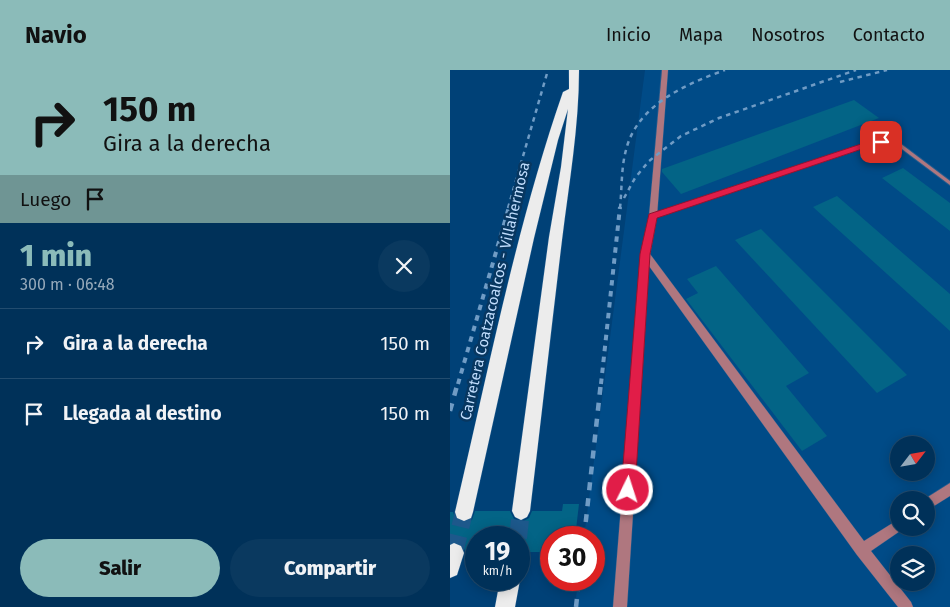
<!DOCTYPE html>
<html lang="es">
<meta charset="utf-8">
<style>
:root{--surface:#003159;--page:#0a395f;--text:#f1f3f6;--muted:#95a9ba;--line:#224c6f;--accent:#8bbbb9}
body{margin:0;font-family:"Fira Sans",sans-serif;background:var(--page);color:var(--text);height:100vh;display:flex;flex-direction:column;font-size:19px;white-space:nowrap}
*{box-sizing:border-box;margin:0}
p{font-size:16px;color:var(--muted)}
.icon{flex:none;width:28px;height:28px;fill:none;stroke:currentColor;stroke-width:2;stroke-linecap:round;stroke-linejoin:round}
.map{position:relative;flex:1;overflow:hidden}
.panel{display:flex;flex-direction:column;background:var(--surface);width:450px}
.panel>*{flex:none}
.banner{background:#8bbbb9;color:#111;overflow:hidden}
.needle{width:32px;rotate:59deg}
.fabs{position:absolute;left:440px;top:366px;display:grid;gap:10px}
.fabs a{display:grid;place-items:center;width:45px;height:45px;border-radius:50%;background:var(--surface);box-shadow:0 2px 12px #0003,0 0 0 1px var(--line);font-size:25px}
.speed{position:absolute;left:15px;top:456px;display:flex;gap:10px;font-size:25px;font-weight:700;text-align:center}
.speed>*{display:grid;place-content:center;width:65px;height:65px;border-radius:50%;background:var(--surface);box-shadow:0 2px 12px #0003,0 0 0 1px var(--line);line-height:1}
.speed small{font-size:12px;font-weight:400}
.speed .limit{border:8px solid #d22;background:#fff;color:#111}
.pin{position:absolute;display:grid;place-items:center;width:42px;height:42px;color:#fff;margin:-21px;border-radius:10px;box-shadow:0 2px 8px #0006}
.me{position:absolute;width:55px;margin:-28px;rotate:4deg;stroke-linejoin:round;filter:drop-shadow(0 0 4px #0008)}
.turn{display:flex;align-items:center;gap:18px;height:105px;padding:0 20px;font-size:22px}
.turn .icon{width:65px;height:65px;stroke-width:2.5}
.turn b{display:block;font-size:35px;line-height:42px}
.then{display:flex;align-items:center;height:48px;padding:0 20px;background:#0003;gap:10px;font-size:19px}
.round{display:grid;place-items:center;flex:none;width:52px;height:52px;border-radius:26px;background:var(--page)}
.head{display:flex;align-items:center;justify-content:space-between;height:85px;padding:0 20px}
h1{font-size:30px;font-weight:800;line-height:38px;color:var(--accent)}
.button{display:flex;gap:10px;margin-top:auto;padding:10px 20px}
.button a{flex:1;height:58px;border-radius:30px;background:var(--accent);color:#111;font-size:20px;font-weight:800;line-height:58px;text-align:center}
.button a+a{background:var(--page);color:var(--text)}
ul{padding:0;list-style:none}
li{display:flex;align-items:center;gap:15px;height:70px;padding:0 20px;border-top:1px solid var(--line)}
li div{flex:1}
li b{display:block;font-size:19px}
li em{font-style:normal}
header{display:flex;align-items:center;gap:30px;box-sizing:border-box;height:70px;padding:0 25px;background:var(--accent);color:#111}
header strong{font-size:24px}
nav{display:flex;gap:28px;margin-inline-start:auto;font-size:18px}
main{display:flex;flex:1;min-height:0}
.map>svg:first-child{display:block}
.built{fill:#004b87;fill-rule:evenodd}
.building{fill:#036486}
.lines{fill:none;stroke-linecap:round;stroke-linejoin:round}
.highway-tunnel{stroke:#1d588b;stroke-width:18;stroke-dasharray:18 9;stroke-linecap:butt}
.lane-casing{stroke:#235d8f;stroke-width:2}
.street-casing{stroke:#235d8f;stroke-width:1}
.highway-casing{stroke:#235d8f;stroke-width:1}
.lane{fill:#af777f;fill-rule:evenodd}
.street{fill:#af777f;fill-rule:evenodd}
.highway{fill:#ececec;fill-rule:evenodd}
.rail-far2{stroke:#709cc5;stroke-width:2.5;stroke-dasharray:4.5 4.5;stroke-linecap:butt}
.rail-far1{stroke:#709cc5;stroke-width:4;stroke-dasharray:5.5 5.5;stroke-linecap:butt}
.rail{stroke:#709cc5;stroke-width:4.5;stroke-dasharray:8 8;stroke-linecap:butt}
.route{fill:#e11d48;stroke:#92132f}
.labels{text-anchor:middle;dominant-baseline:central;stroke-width:5;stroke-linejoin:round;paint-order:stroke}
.street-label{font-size:15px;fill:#c0ddfd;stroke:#083760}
</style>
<header>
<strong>Navio</strong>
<nav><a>Inicio</a><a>Mapa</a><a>Nosotros</a><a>Contacto</a></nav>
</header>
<main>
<section class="panel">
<div class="banner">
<div class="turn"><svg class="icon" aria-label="right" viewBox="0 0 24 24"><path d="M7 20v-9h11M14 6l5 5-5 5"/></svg><div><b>150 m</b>Gira a la derecha</div></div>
<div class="then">Luego<svg class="icon" aria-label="arrive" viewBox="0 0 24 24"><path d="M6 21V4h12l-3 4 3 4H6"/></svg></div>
</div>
<div class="head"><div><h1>1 min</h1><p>300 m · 06:48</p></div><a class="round"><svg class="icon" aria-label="close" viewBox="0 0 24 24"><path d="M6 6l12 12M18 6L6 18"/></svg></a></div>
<ul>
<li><svg class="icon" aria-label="right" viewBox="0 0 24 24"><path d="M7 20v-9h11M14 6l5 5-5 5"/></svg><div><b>Gira a la derecha</b></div><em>150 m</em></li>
<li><svg class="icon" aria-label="arrive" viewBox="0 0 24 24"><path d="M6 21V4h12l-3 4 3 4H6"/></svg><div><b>Llegada al destino</b></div><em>150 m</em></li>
</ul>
<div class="button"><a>Salir</a><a>Compartir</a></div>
</section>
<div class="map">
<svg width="500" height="537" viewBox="0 0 500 537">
<rect width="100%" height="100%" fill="#004177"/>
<!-- built -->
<path class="built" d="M195,0H500V537H125L128,510H144V468L134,467ZM449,375H476V402H449ZM449,430H476V458H449ZM449,485H476V512H449Z"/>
<!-- building -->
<g class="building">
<polygon points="404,30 429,48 231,124 212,102 212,99"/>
<polygon points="453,98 500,133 500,161 432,108"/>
<polygon points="387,126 500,224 500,261 363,137"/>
<polygon points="311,159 457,305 427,323 285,170"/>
<polygon points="266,196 359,303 336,316 377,366 352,381 236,229 248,223 237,209"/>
<polygon points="113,434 129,434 125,468 101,468 101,470 95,470 93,482 69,482 69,468 26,468 26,483 16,483 12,474 5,471 0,473 0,442 3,442 6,450 13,453 22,450 25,441 60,441 64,449 72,452 79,448 82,441 112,441"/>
</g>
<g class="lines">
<!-- highway-tunnel -->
<g class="highway-tunnel">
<polyline points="68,468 71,441"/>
<polyline points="4,483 14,442"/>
</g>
<defs>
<polygon id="lane" points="431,71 451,74 500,111 500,115 448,76 431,73 421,75 205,147 203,148 200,146 201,145 418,73"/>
<g id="street">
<polygon points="212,0 218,0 207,146 200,184 414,471 449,449 449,458 454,458 453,459 421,481 461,532 463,537 448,537 407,485 199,196 177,537 163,537 191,184 199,146"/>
<polygon points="500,413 500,426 476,441 476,430 473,430"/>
</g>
<g id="highway">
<path d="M119,0H129C129,57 119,113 112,170C101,260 91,351 80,441L77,447L71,450L65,447L62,441L99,167L111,97L118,39L108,70L84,168L23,442L21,448L14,451L7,448L5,442C38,303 66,157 113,22L119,19Z"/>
<polygon points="4,473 11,476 14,483 7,505 0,508 0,475"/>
<polygon points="69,507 70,510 65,537 45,537 50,510 69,510"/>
</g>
</defs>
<!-- lane casing -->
<use href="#lane" class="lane-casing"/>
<!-- street casing -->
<use href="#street" class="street-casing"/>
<!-- highway casing -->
<use href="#highway" class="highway-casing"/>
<!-- lane -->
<use href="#lane" class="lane"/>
<!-- street -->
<use href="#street" class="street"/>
<!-- highway -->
<use href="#highway" class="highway"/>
<!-- rail-far2 -->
<g class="rail-far2">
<polyline points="390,12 437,0"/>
<polyline points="174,128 185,108 199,91 231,66 269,48 406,0"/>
<polyline points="58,138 98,0"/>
<path d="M170,138C172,119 171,98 176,80C187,35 236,14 275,0"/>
</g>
<!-- rail-far1 -->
<g class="rail-far1">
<polyline points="8,314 59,137"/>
<polyline points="151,314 170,137"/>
</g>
<!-- rail -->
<g class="rail">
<polyline points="0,341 8,312"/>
<polyline points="134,468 151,312"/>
<polyline points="126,537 129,510"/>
</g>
</g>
<!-- route -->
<polygon class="route" points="431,70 434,71 434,74 421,76 207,148 200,184 185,420 183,424 178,426 173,424 171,420 190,184 199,144 417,72"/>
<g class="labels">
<!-- street labels -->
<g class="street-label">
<text transform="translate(45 221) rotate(-77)">Carretera Coatzacoalcos - Villahermosa</text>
</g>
</g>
</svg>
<div class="fabs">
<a><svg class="needle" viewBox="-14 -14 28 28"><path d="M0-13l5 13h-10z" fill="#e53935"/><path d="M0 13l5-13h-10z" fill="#95a9ba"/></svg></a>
<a><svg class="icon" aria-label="search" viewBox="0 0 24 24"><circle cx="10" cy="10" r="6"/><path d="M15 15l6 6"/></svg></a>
<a><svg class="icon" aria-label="layers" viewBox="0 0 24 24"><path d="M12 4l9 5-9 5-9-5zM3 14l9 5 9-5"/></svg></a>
</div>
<div class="speed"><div>19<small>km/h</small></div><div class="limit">30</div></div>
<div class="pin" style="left:431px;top:72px;background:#d93025"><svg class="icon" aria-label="arrive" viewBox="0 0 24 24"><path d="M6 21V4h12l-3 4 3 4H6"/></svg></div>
<svg class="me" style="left:178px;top:420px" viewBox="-20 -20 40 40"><circle r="17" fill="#e11d48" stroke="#fff" stroke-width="3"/><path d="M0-11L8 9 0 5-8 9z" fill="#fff"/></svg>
</div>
</main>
